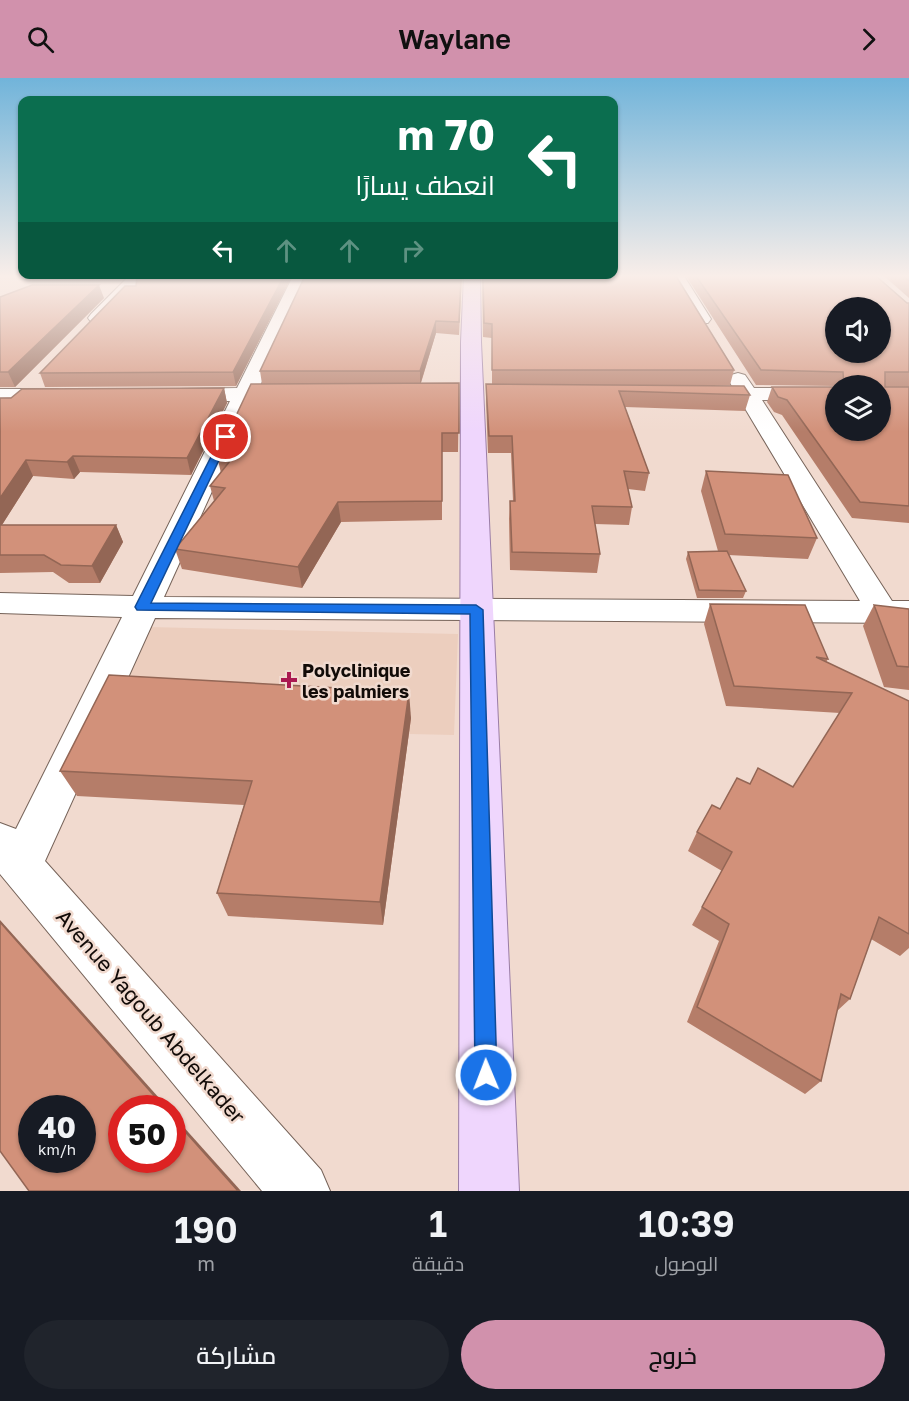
<!DOCTYPE html>
<html lang="ar">
<meta charset="utf-8">
<style>
:root{--surface:#171b24;--page:#20242c;--text:#f1f3f6;--muted:#9ea1a6;--accent:#d191ac}
body{margin:0;font-family:"Golos Text",Cairo,sans-serif;background:var(--page);color:var(--text);direction:rtl;height:100vh;display:flex;flex-direction:column;font-size:22px;white-space:nowrap}
*{box-sizing:border-box;margin:0}
p{font-size:20px;color:var(--muted)}
.icon{flex:none;width:33px;height:33px;fill:none;stroke:currentColor;stroke-width:2;stroke-linecap:round;stroke-linejoin:round}
.map{position:relative;height:1113px;overflow:hidden;direction:ltr}
.panel{display:flex;flex-direction:column;background:var(--surface);flex:1}
.panel>*{flex:none}
.hud{position:absolute;left:18px;top:18px;width:600px;height:183px;border-radius:12px;box-shadow:0 2px 4px #0004;direction:rtl;background:#0b6e4f;color:#fff;overflow:hidden}
.controls{position:absolute;left:825px;top:219px;display:grid;gap:12px}
.controls a{display:grid;place-items:center;width:66px;height:66px;border-radius:50%;background:var(--surface);box-shadow:0 2px 4px #0004;font-size:30px}
.speed{position:absolute;left:18px;top:1017px;display:flex;gap:12px;font-size:30px;font-weight:700;text-align:center}
.speed>*{display:grid;place-content:center;width:78px;height:78px;border-radius:50%;background:var(--surface);box-shadow:0 2px 4px #0004;line-height:1}
.speed small{font-size:15px;font-weight:400}
.speed .limit{border:9px solid #d22;background:#fff;color:#111}
.pin{position:absolute;display:grid;place-items:center;width:51px;height:51px;color:#fff;margin:-26px;border:3px solid #fff;border-radius:50%;box-shadow:0 2px 6px #0007}
.me{position:absolute;width:66px;margin:-33px;rotate:359deg;stroke-linejoin:round;filter:drop-shadow(0 0 4px #0008)}
.turn{display:flex;align-items:center;gap:21px;height:126px;padding:0 24px;font-size:27px}
.turn .icon{width:78px;height:78px;stroke-width:2.5}
.turn b{display:block;font-size:42px;line-height:51px}
.lanes{display:flex;align-items:center;height:57px;padding:0 24px;background:#0003;justify-content:center;gap:30px;direction:ltr}
.lanes .off{opacity:.35}
.eta{display:flex;justify-content:space-evenly;align-items:center;height:102px;text-align:center}
.eta b{font-size:36px;font-weight:600;line-height:42px}
.cta{display:flex;gap:12px;margin-top:auto;padding:12px 24px}
.cta a{flex:1;height:69px;border-radius:36px;background:var(--accent);color:#111;font-size:24px;font-weight:600;line-height:69px;text-align:center}
.cta a+a{background:var(--page);color:var(--text)}
header{display:flex;justify-content:space-between;align-items:center;height:78px;padding:0 24px;background:var(--accent);color:#111;font-size:27px;font-weight:600}
.map>svg:first-child{display:block}
.built{fill:#eccebe}
.lines{fill:none;stroke-linecap:round;stroke-linejoin:round}
.minor-casing{stroke:#766359;stroke-width:2}
.major-casing{stroke:#9a7da6;stroke-width:2}
.minor{fill:#fff;fill-rule:evenodd}
.major{fill:#efd6fd;fill-rule:evenodd}
.wall{fill:#b57d69}
.shaded-wall{fill:#936655}
.building{fill:#d2917a;stroke:#936655;stroke-width:1.5;fill-rule:evenodd}
.route{fill:#1a73e8;stroke:#114b97;stroke-width:1.5}
.poi-dot{fill:#aa1951;stroke:#f1dacf;stroke-width:2}
.labels{text-anchor:middle;dominant-baseline:central;stroke-width:5;stroke-linejoin:round;paint-order:stroke}
.poi-label{font-size:18px;font-weight:bold;fill:#120b08;stroke:#f1dacf;text-anchor:start}
.near-street-label{font-size:21px;fill:#120b08;stroke:#f1dacf}
</style>
<header><svg class="icon" aria-label="forward" viewBox="0 0 24 24"><path d="M9 5l7 7-7 7"/></svg>Waylane<svg class="icon" aria-label="search" viewBox="0 0 24 24"><circle cx="10" cy="10" r="6"/><path d="M15 15l6 6"/></svg></header>
<div class="map">
<svg width="909" height="1113" viewBox="0 0 909 1113">
<rect width="100%" height="100%" fill="#f1dacf"/>
<!-- built -->
<polygon class="built" points="148,549 458,556 454,657 100,649"/>
<g class="lines">
<defs>
<g id="minor">
<polygon points="129,198 146,198 103,244 91,244 88,240 91,236"/>
<polygon points="293,198 309,198 259,310 299,311 302,316 299,321 253,323 164,519 860,523 740,322 697,321 694,316 697,311 733,310 728,301 731,297 738,295 745,297 754,310 836,310 836,322 762,322 892,523 909,523 909,545 155,540 45,783 321,1092 330,1113 262,1113 0,796 0,745 16,751 122,539 0,535 0,515 133,518 230,323 180,323 172,322 169,317 172,312 180,311 237,310"/>
<polygon points="668,198 684,198 711,241 708,245 696,245"/>
<polygon points="0,311 57,311 65,313 68,318 65,323 57,325 0,325"/>
</g>
<polygon id="major" points="464,198 480,198 481,264 519,1113 459,1113 461,264"/>
</defs>
<!-- minor casing -->
<use href="#minor" class="minor-casing"/>
<!-- major casing -->
<use href="#major" class="major-casing"/>
<!-- minor -->
<use href="#minor" class="minor"/>
<!-- major -->
<use href="#major" class="major"/>
</g>
<!-- wall -->
<g class="wall">
<polygon points="292,198 236,308 45,309 40,295 136,208"/>
<polygon points="462,198 459,257 436,255 421,305 459,305 458,374 442,374 442,442 341,444 302,510 182,491 175,471 214,423 210,408 221,395 217,378 262,306 260,293"/>
<polygon points="482,198 676,198 734,292 730,307 549,307 750,317 745,333 625,329 649,395 645,413 628,411 632,429 629,447 595,446 600,476 597,495 510,492 509,441 510,423 513,423 511,375 488,375 486,322 486,306 492,306 492,260 483,259"/>
<polygon points="686,198 876,198 907,225 909,225 909,445 852,440 782,337 774,334 767,324 772,309 836,309 880,308 836,308 756,307"/>
<polygon points="884,198 909,198 909,220"/>
<polygon points="0,219 104,220 15,309 0,309"/>
<polygon points="224,310 227,325 191,397 80,394 74,401 33,398 2,447 116,447 123,464 100,505 69,505 53,494 0,495 0,320"/>
<polygon points="706,393 817,460 808,481 728,477 746,513 743,520 697,520 686,481 688,474 718,473 701,413"/>
<polygon points="710,526 828,581 826,584 909,623 909,870 900,878 871,861 850,921 837,933 821,1003 805,1016 687,944 719,863 692,847 722,793 688,773 697,754 720,731 793,709 840,635 726,628 704,546"/>
<polygon points="874,527 909,531 909,612 884,609 863,548"/>
<polygon points="411,640 383,847 228,838 217,815 244,727 77,718 60,693"/>
</g>
<!-- shaded-wall -->
<g class="shaded-wall">
<polygon points="284,198 292,198 236,308 233,294"/>
<polygon points="99,207 104,220 15,309 8,294"/>
<polygon points="436,243 436,255 420,307 420,293"/>
<polygon points="224,310 227,325 191,397 187,380"/>
<polygon points="73,378 80,394 74,401 67,384"/>
<polygon points="26,382 33,398 0,450 0,420"/>
<polygon points="338,424 341,444 302,510 298,489"/>
<polygon points="116,447 123,464 100,505 92,488"/>
<polygon points="409,614 411,640 383,847 380,824"/>
<polygon points="0,842 168,1030 165,1030 0,844"/>
<polygon points="172,1036 241,1113 238,1113 172,1039"/>
</g>
<!-- building -->
<g class="building">
<polygon points="137,198 284,198 233,294 40,295 125,208 136,208"/>
<polygon points="305,198 461,198 459,244 436,243 420,293 260,293"/>
<polygon points="483,198 676,198 734,292 492,292 492,246 484,245"/>
<path d="M696,198H876L907,225H909V294H885V309H909V428L860,424L787,322L778,319L772,309H836V352H880V308H844L843,294L761,292ZM836,230H880V274H836Z"/>
<polygon points="903,198 909,198 909,203"/>
<polygon points="32,207 99,207 8,294 0,294 0,219"/>
<polygon points="459,305 459,355 442,355 442,423 338,424 298,489 175,471 225,410 210,408 234,378 217,378 251,306"/>
<polygon points="486,306 744,308 750,317 619,313 649,395 624,393 632,429 592,428 600,476 512,474 510,423 515,423 512,358 489,358"/>
<polygon points="224,310 187,380 73,378 67,384 26,382 0,420 0,320 11,320 22,311"/>
<polygon points="706,393 788,397 817,460 725,456"/>
<polygon points="0,447 116,447 92,488 61,487 44,477 0,477"/>
<polygon points="727,473 746,513 699,512 688,474"/>
<polygon points="710,526 805,527 828,581 816,579 909,623 909,856 879,839 850,921 841,916 821,1003 697,929 729,846 702,829 732,774 697,754 712,727 720,731 737,700 750,706 758,690 793,709 852,615 734,608"/>
<polygon points="874,527 909,531 909,589 897,588"/>
<polygon points="109,597 409,614 380,824 217,815 252,703 60,693"/>
<path d="M0,844L165,1030H122V1082H172V1039L238,1113H29L0,1073ZM32,1030H82V1082H32Z"/>
</g>
<!-- sky -->
<linearGradient id="sky" x2="0" y2="1"><stop stop-color="#71b4da"/><stop offset="0.56" stop-color="#f9eee9"/><stop offset="1" stop-color="#f9eee9" stop-opacity="0"/></linearGradient>
<rect width="909" height="354" fill="url(#sky)"/>
<!-- route -->
<polygon class="route" points="226,356 230,359 151,525 476,527 483,532 497,997 494,1005 486,1008 478,1005 475,997 470,536 137,532 135,529 221,359"/>
<!-- markers -->
<path class="poi-dot" d="M286 593h6v6h6v6h-6v6h-6v-6h-6v-6h6z"/>
<g class="labels">
<!-- poi labels -->
<g class="poi-label">
<text x="302" y="592">Polyclinique<tspan x="302" dy="21">les palmiers</tspan></text>
</g>
<!-- near-street labels -->
<g class="near-street-label">
<text transform="translate(151 938) rotate(49)">Avenue Yagoub Abdelkader</text>
</g>
</g>
</svg>
<div class="controls">
<a><svg class="icon" aria-label="sound" viewBox="0 0 24 24"><path d="M4 9h4l5-4v14l-5-4H4zM17 9q2 3 0 6"/></svg></a>
<a><svg class="icon" aria-label="layers" viewBox="0 0 24 24"><path d="M12 4l9 5-9 5-9-5zM3 14l9 5 9-5"/></svg></a>
</div>
<div class="speed"><div>40<small>km/h</small></div><div class="limit">50</div></div>
<div class="pin" style="left:226px;top:359px;background:#d93025"><svg class="icon" aria-label="arrive" viewBox="0 0 24 24"><path d="M6 21V4h12l-3 4 3 4H6"/></svg></div>
<svg class="me" style="left:486px;top:997px" viewBox="-20 -20 40 40"><circle r="17" fill="#1a73e8" stroke="#fff" stroke-width="3"/><path d="M0-11L8 9 0 5-8 9z" fill="#fff"/></svg>
<div class="hud">
<div class="turn"><svg class="icon" aria-label="left" viewBox="0 0 24 24"><path d="M17 20v-9H6M10 6l-5 5 5 5"/></svg><div><b>70 m</b>انعطف يسارًا</div></div>
<div class="lanes"><svg class="icon" aria-label="left" viewBox="0 0 24 24"><path d="M17 20v-9H6M10 6l-5 5 5 5"/></svg><svg class="icon off" aria-label="ahead" viewBox="0 0 24 24"><path d="M12 20V5M6 11l6-6 6 6"/></svg><svg class="icon off" aria-label="ahead" viewBox="0 0 24 24"><path d="M12 20V5M6 11l6-6 6 6"/></svg><svg class="icon off" aria-label="right" viewBox="0 0 24 24"><path d="M7 20v-9h11M14 6l5 5-5 5"/></svg></div>
</div>
</div>
<section class="panel">
<div class="eta">
<div><b>10:39</b><p>الوصول</p></div>
<div><b>1</b><p>دقيقة</p></div>
<div><b>190</b><p>m</p></div>
</div>
<div class="cta"><a>خروج</a><a>مشاركة</a></div>
</section>
